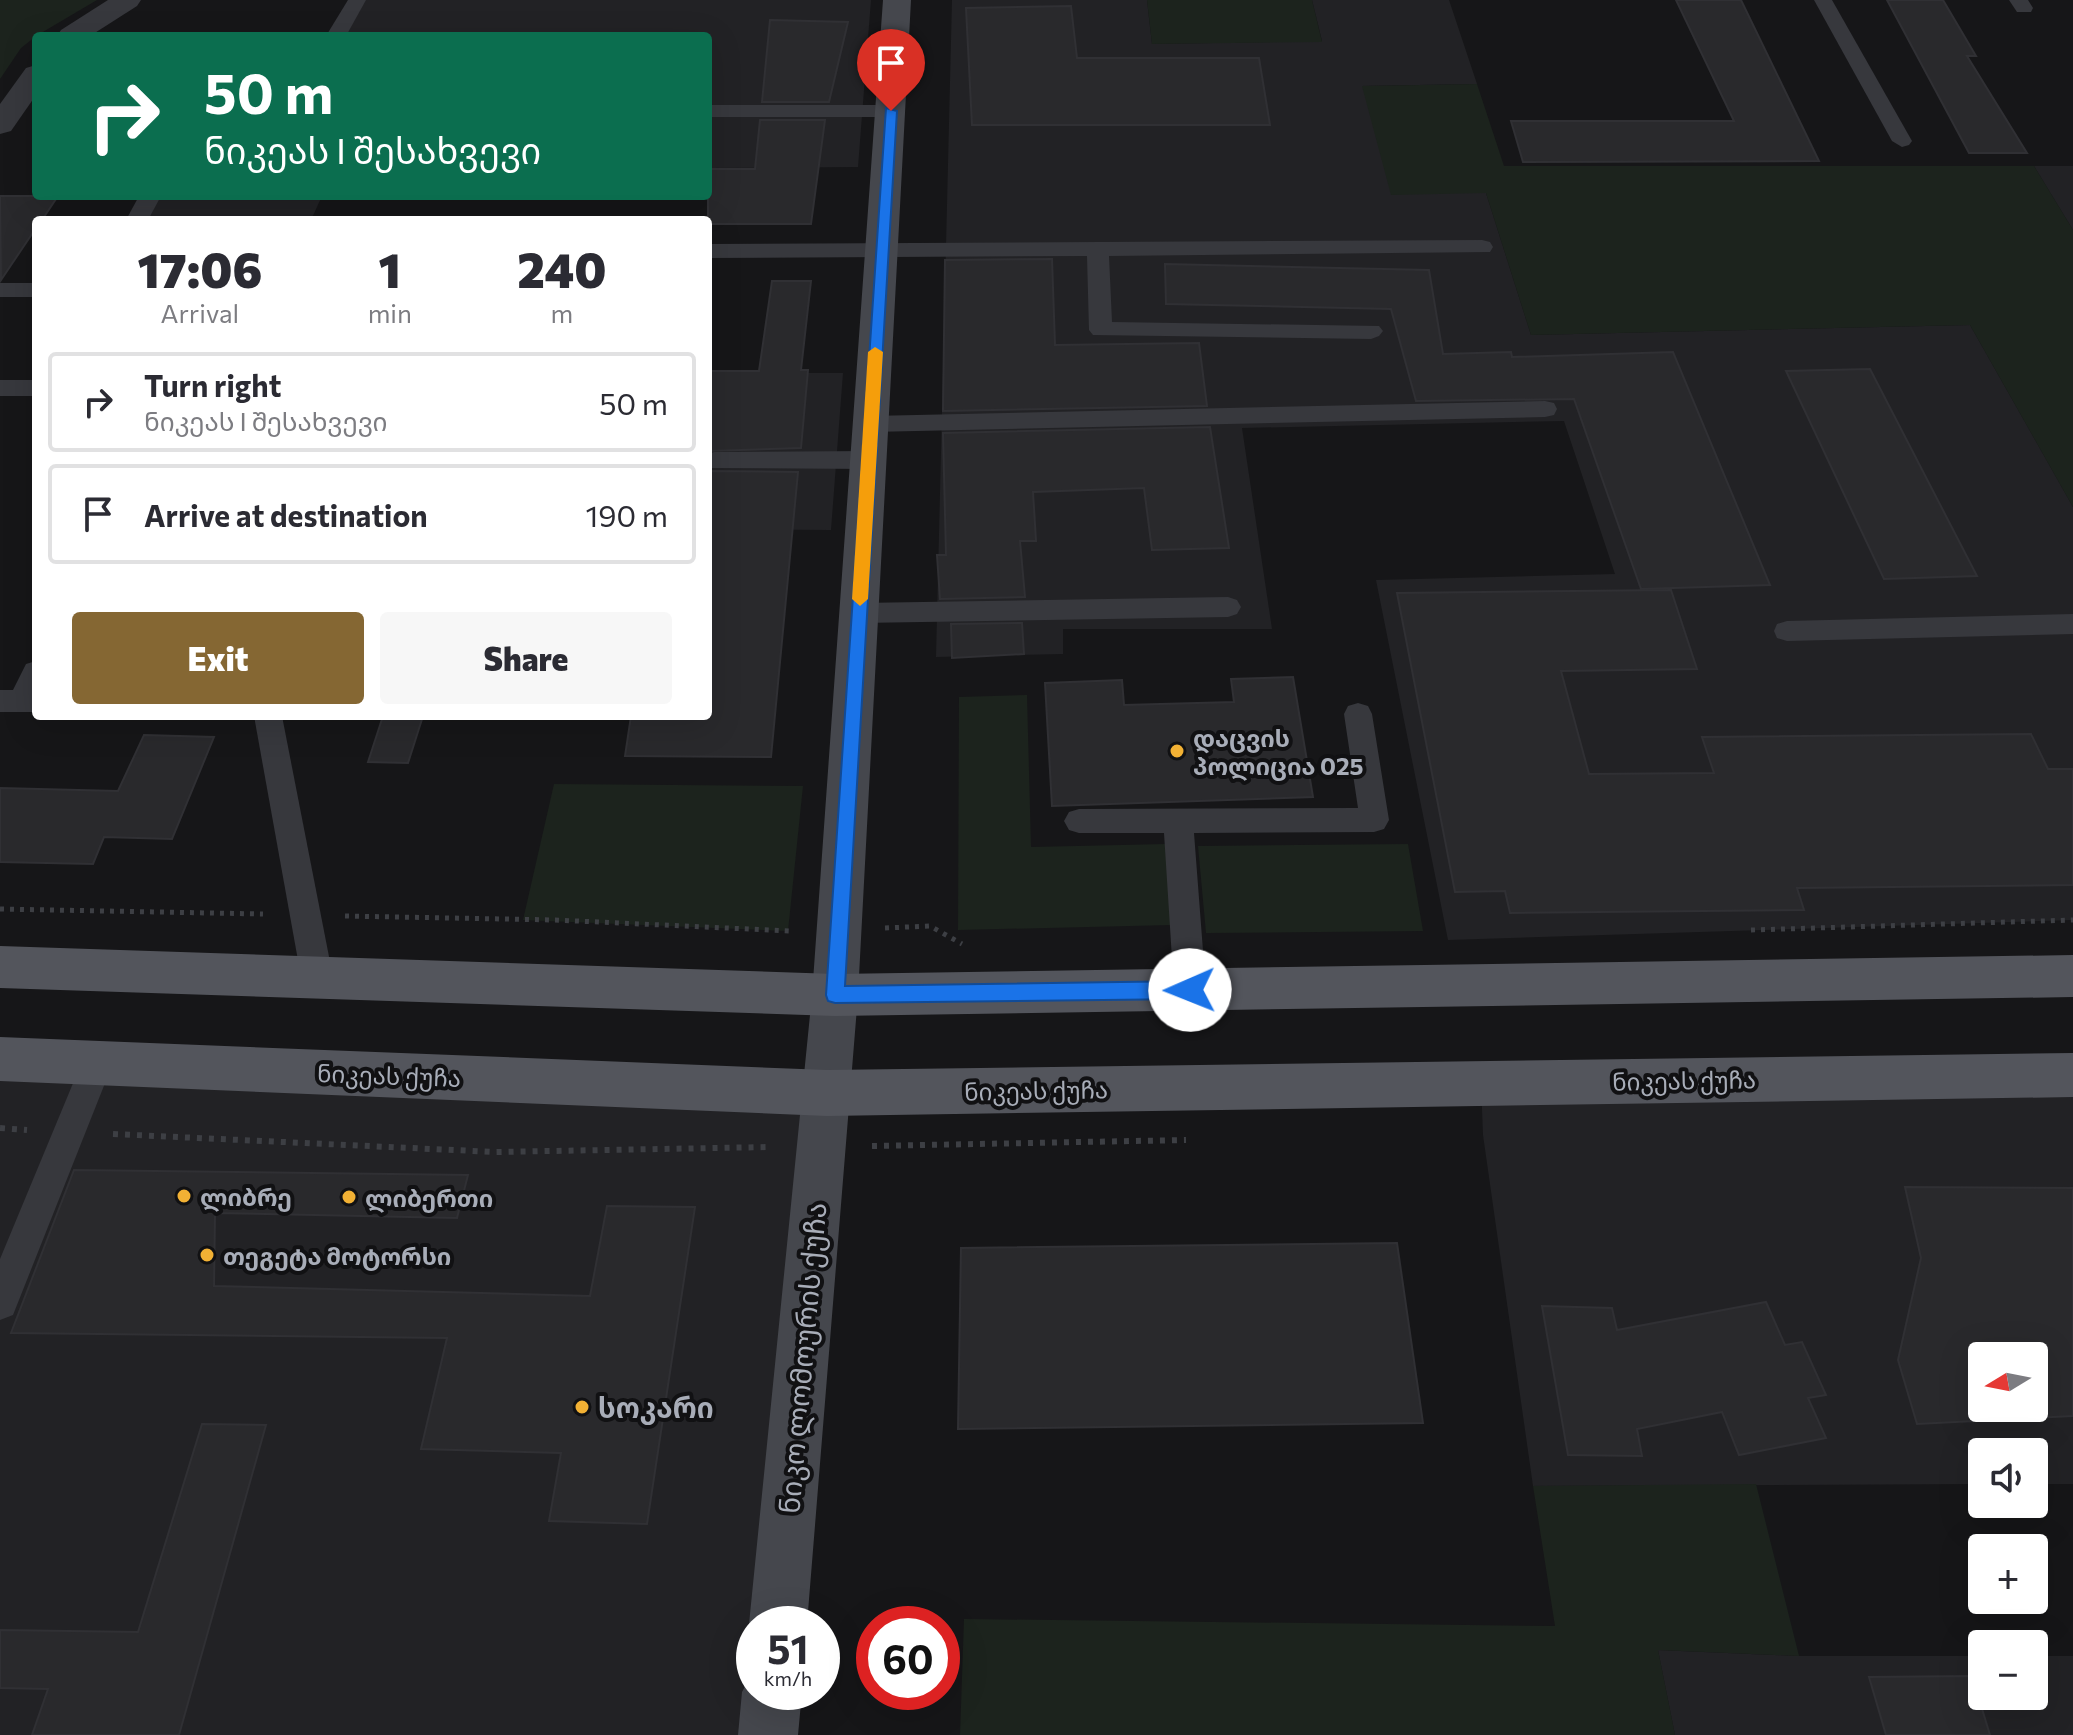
<!DOCTYPE html>
<meta charset="utf-8">
<style>
:root{--surface:#fff;--page:#f7f7f7;--text:#2b2b33;--muted:#7c7c81;--line:#e1e1e2;--accent:#856733}
body{margin:0;font-family:Commissioner,"Noto Sans Georgian",sans-serif;background:var(--page);color:var(--text);height:100vh;display:flex;flex-direction:column;font-size:30px;white-space:nowrap}
*{box-sizing:border-box;margin:0}
p{font-size:26px;color:var(--muted)}
.icon{flex:none;width:44px;height:44px;fill:none;stroke:currentColor;stroke-width:2;stroke-linecap:round;stroke-linejoin:round}
.map{position:relative;flex:1;overflow:hidden}
.sheet{position:absolute;left:32px;top:216px;width:680px;height:504px;display:flex;flex-direction:column;background:var(--surface);border-radius:8px;box-shadow:0 8px 32px #0002}
.sheet>*{flex:none}
.hud{position:absolute;left:32px;top:32px;width:680px;height:168px;border-radius:8px;box-shadow:0 8px 32px #0002;background:#0b6e4f;color:#fff;overflow:hidden}
.needle{width:52px;rotate:260deg}
.tools{position:absolute;left:1968px;top:1342px;display:grid;gap:16px}
.tools a{display:grid;place-items:center;width:80px;height:80px;border-radius:8px;background:var(--surface);box-shadow:0 8px 32px #0002;font-size:40px}
.speed{position:absolute;left:736px;top:1606px;display:flex;gap:16px;font-size:40px;font-weight:700;text-align:center}
.speed>*{display:grid;place-content:center;width:104px;height:104px;border-radius:50%;background:var(--surface);box-shadow:0 8px 32px #0002;line-height:1}
.speed small{font-size:20px;font-weight:400}
.speed .limit{border:12px solid #d22;background:#fff;color:#111}
.pin{position:absolute;display:grid;place-items:center;width:68px;height:68px;color:#fff;margin:-82px -34px;border-radius:50% 50% 50% 0;rotate:-45deg;box-shadow:0 0 8px #0007}
.pin .icon{rotate:45deg}
.me{position:absolute;width:88px;margin:-44px;rotate:269deg;stroke-linejoin:round;filter:drop-shadow(0 0 6px #0008)}
.turn{display:flex;align-items:center;gap:28px;height:168px;padding:0 40px;font-size:36px}
.turn .icon{width:104px;height:104px;stroke-width:2.5}
.turn b{display:block;font-size:56px;line-height:68px}
.eta{display:flex;justify-content:space-evenly;align-items:center;height:136px;text-align:center}
.eta b{font-size:48px;font-weight:800;line-height:56px}
.button{display:flex;gap:16px;margin-top:auto;padding:16px 40px}
.button a{flex:1;height:92px;border-radius:8px;background:var(--accent);color:#fff;font-size:32px;font-weight:800;line-height:92px;text-align:center}
.button a+a{background:var(--page);color:var(--text)}
ul{padding:0;list-style:none}
li{display:flex;align-items:center;gap:24px;height:100px;margin:0 16px 12px;padding:0 24px;border:4px solid var(--line);border-radius:8px}
li div{flex:1}
li b{display:block;font-size:30px}
li em{font-style:normal}
.map>svg:first-child{display:block}
.built{fill:#222225;fill-rule:evenodd}
.green{fill:#1c231d}
.building{fill:#29292c;stroke:#303034;stroke-width:2;fill-rule:evenodd}
.lines{fill:none;stroke-linecap:round;stroke-linejoin:round}
.path-far1{stroke:#3d3f44;stroke-width:5;stroke-dasharray:4 6;stroke-linecap:butt}
.path{stroke:#3d3f44;stroke-width:6;stroke-dasharray:5 7;stroke-linecap:butt}
.lane{fill:#37383d;fill-rule:evenodd}
.street{fill:#37383d;fill-rule:evenodd}
.secondary{fill:#45474d;fill-rule:evenodd}
.primary{fill:#53555c;fill-rule:evenodd}
.route{fill:#1a73e8;stroke:#114b97;stroke-width:2}
.slow{fill:#f59e0b}
.poi-dot{fill:#f2b134;stroke:#111113;stroke-width:3}
.labels{text-anchor:middle;dominant-baseline:central;stroke-width:8;stroke-linejoin:round;paint-order:stroke}
.poi-label{font-size:24px;font-weight:bold;fill:#a8adb8;stroke:#111113;text-anchor:start}
.street-label{font-size:24px;fill:#a8adb8;stroke:#111113}
.near-street-label{font-size:28px;fill:#a8adb8;stroke:#111113}
.near-poi-label{font-size:28px;font-weight:bold;fill:#a8adb8;stroke:#111113;text-anchor:start}
</style>
<div class="map">
<svg width="2073" height="1735" viewBox="0 0 2073 1735">
<rect width="100%" height="100%" fill="#161618"/>
<!-- built -->
<g class="built">
<polygon points="348,0 871,0 858,167 708,168 708,36 331,36"/>
<polygon points="952,0 1147,0 1152,44 1322,41 1312,0 1449,0 1477,84 1363,86 1486,193 1531,335 1970,325 2073,507 2073,920 1448,940 1376,580 1615,574 1564,421 1242,428 1272,629 1063,629 1063,654 936,657"/>
<polygon points="2034,166 2073,166 2073,230"/>
<polygon points="144,196 322,196 311,220 131,220"/>
<polygon points="708,373 843,373 831,530 708,529"/>
<polygon points="0,1059 827,1093 754,1624 754,1692 768,1735 0,1735"/>
<path d="M2073,1074V1484H2034V1452H1982V1484L1533,1486L1483,1135L1481,1083ZM1982,1356H2034V1408H1982Z"/>
<polygon points="1658,1650 1799,1656 1982,1656 1982,1696 2034,1696 2034,1656 2073,1656 2073,1735 1675,1735"/>
</g>
<!-- green -->
<g class="green">
<polygon points="0,0 97,0 36,36 21,48 0,79"/>
<polygon points="1147,0 1312,0 1322,42 1152,44"/>
<polygon points="1477,84 1504,166 2034,166 2073,230 2073,507 1970,325 1531,335 1486,193 1391,195 1362,86"/>
<polygon points="1027,695 1031,847 1166,844 1172,925 958,930 959,697"/>
<polygon points="554,784 803,786 788,931 523,920"/>
<polygon points="1408,844 1423,931 1206,933 1198,846"/>
<polygon points="1756,1484 1799,1656 1658,1650 1675,1735 960,1735 964,1619 1555,1626 1533,1486"/>
</g>
<!-- building -->
<g class="building">
<polygon points="1676,0 1741,0 1819,161 1523,162 1511,121 1734,121"/>
<polygon points="1887,0 1943,0 1976,56 1967,56 2027,153 1969,153"/>
<polygon points="1071,6 1077,58 1259,58 1270,125 972,125 966,8"/>
<polygon points="770,20 848,22 829,102 762,102"/>
<polygon points="760,120 825,120 811,224 708,224 708,169 755,169"/>
<polygon points="0,196 58,196 42,220 36,220 36,228 1,280"/>
<polygon points="1052,259 1055,345 1199,343 1207,406 943,411 945,260"/>
<polygon points="1165,264 1429,270 1443,354 1511,352 1512,357 1673,352 1770,585 1641,589 1574,399 1416,401 1391,309 1166,304"/>
<polygon points="772,281 811,281 801,370 808,370 801,448 708,451 708,371 759,371"/>
<polygon points="1870,369 1977,576 1884,579 1786,371"/>
<polygon points="1210,427 1229,548 1152,550 1144,488 1033,492 1036,541 1020,541 1025,597 940,599 937,555 946,555 943,433"/>
<polygon points="708,471 798,472 771,757 625,756 631,716 708,716"/>
<polygon points="1671,590 1697,669 1561,671 1589,774 1714,773 1702,737 2031,734 2048,769 2073,769 2073,885 1797,888 1804,910 1510,913 1505,891 1455,892 1397,593"/>
<polygon points="1022,623 1024,654 952,658 951,624"/>
<polygon points="1293,677 1313,797 1052,806 1045,683 1122,680 1124,705 1234,702 1231,679"/>
<polygon points="383,716 423,716 408,763 368,762"/>
<polygon points="144,735 214,737 172,839 104,837 93,864 0,862 0,788 118,791"/>
<polygon points="74,1170 468,1175 457,1218 215,1213 214,1286 590,1296 607,1206 695,1207 647,1524 549,1521 561,1453 421,1449 447,1338 11,1333"/>
<path d="M1905,1187L2073,1188V1416L1917,1424L1898,1360L1921,1258ZM1982,1356H2034V1408H1982Z"/>
<polygon points="1397,1243 1423,1423 958,1429 961,1248"/>
<polygon points="1766,1302 1785,1345 1802,1342 1826,1395 1808,1398 1826,1438 1739,1455 1722,1412 1637,1429 1642,1456 1568,1455 1542,1306 1612,1308 1617,1330"/>
<polygon points="202,1424 266,1425 179,1735 32,1735 48,1689 0,1688 0,1630 138,1632"/>
<polygon points="1972,1676 1990,1735 1886,1735 1869,1677"/>
</g>
<g class="lines">
<!-- path-far1 -->
<g class="path-far1">
<polyline points="0,909 263,914"/>
<polyline points="345,916 555,920 791,931"/>
<polyline points="885,928 930,926 962,944"/>
<polyline points="1751,930 2073,920"/>
</g>
<!-- path -->
<g class="path">
<polyline points="0,1128 27,1130"/>
<polyline points="113,1134 496,1152 770,1147"/>
<polyline points="872,1146 1186,1140"/>
</g>
<!-- lane -->
<g class="lane">
<polygon points="348,0 366,0 346,36 326,36"/>
<polygon points="1814,0 1832,0 1912,141 1909,145 1902,147 1892,141"/>
<polygon points="2009,0 2028,0 2033,8 2031,12 2017,12"/>
<polygon points="708,105 891,105 901,111 891,117 708,117"/>
<polygon points="139,196 161,196 148,220 126,220"/>
<polygon points="1482,240 1490,242 1493,247 1490,252 1109,256 1112,322 1379,326 1383,331 1379,336 1371,339 1093,335 1089,330 1087,256 708,258 708,244"/>
<rect x="0" y="283" width="36" height="14"/>
<rect x="0" y="380" width="36" height="16"/>
<polygon points="1545,401 1554,403 1557,409 1554,415 1545,417 871,432 862,430 859,424 862,418 871,416"/>
<polygon points="869,451 878,454 881,460 878,466 869,469 708,468 708,454 714,452"/>
<polygon points="1228,597 1237,600 1241,607 1237,614 1228,617 859,623 850,620 846,613 850,606 859,603"/>
<polygon points="2073,614 2073,634 1787,641 1777,638 1774,631 1777,624 1787,621"/>
<polygon points="36,661 36,712 0,712 0,690 13,690 26,664"/>
<polygon points="1358,703 1368,706 1372,714 1389,820 1384,829 1374,832 1194,833 1206,990 1201,1000 1190,1004 1179,1000 1174,990 1164,833 1079,833 1069,830 1064,821 1069,812 1079,809 1358,808 1344,714 1348,706"/>
<polygon points="254,716 282,716 333,977 328,987 317,991 306,987 301,977"/>
<polygon points="97,1048 108,1052 113,1063 13,1315 0,1320 0,1259 86,1052"/>
</g>
<!-- street -->
<g class="street">
<polygon points="108,0 141,0 137,6 90,36 57,36 61,30"/>
<polygon points="36,65 36,95 11,131 0,134 0,104 26,68"/>
</g>
<!-- secondary -->
<g class="secondary">
<polygon points="883,0 911,0 858,995 807,1624 754,1624 754,1636 749,1624 812,995"/>
<polygon points="754,1670 754,1692 802,1692 798,1735 738,1735 742,1692"/>
</g>
<!-- primary -->
<g class="primary">
<polygon points="0,946 835,974 2073,955 2073,997 835,1016 0,988"/>
<polygon points="0,1037 827,1070 2073,1053 2073,1097 827,1116 0,1081"/>
</g>
</g>
<!-- route -->
<polygon class="route" points="886,108 897,111 845,986 1190,981 1197,984 1200,990 1197,996 1190,999 835,1003 828,1001 826,995"/>
<!-- slow -->
<polygon class="slow" points="875,347 883,352 868,599 860,606 852,599 868,352"/>
<!-- markers -->
<g class="poi-dot">
<circle cx="1177" cy="751" r="8"/>
<circle cx="184" cy="1196" r="8"/>
<circle cx="349" cy="1197" r="8"/>
<circle cx="207" cy="1255" r="8"/>
<circle cx="582" cy="1407" r="8"/>
</g>
<g class="labels">
<!-- poi labels -->
<g class="poi-label">
<text x="1193" y="737">დაცვის<tspan x="1193" dy="28">პოლიცია 025</tspan></text>
<text x="200" y="1196">ლიბრე</text>
<text x="365" y="1197">ლიბერთი</text>
<text x="223" y="1255">თეგეტა მოტორსი</text>
</g>
<!-- street labels -->
<g class="street-label">
<text transform="translate(389 1075) rotate(2)">ნიკეას ქუჩა</text>
<text transform="translate(1684 1080) rotate(-1)">ნიკეას ქუჩა</text>
<text transform="translate(1036 1090) rotate(-1)">ნიკეას ქუჩა</text>
</g>
<!-- near-street labels -->
<g class="near-street-label">
<text transform="translate(802 1358) rotate(-85)">ნიკო ლომოურის ქუჩა</text>
</g>
<!-- near-poi labels -->
<g class="near-poi-label">
<text x="598" y="1407">სოკარი</text>
</g>
</g>
</svg>
<div class="tools">
<a><svg class="needle" viewBox="-14 -14 28 28"><path d="M0-13l5 13h-10z" fill="#e53935"/><path d="M0 13l5-13h-10z" fill="#7c7c81"/></svg></a>
<a><svg class="icon" aria-label="sound" viewBox="0 0 24 24"><path d="M4 9h4l5-4v14l-5-4H4zM17 9q2 3 0 6"/></svg></a>
<a>+</a>
<a>−</a>
</div>
<div class="speed"><div>51<small>km/h</small></div><div class="limit">60</div></div>
<div class="pin" style="left:891px;top:111px;background:#d93025"><svg class="icon" aria-label="arrive" viewBox="0 0 24 24"><path d="M6 21V4h12l-3 4 3 4H6"/></svg></div>
<svg class="me" style="left:1190px;top:990px" viewBox="-20 -20 40 40"><circle r="19" fill="#fff"/><path d="M0-13L10 11 0 6-10 11z" fill="#1a73e8"/></svg>
<div class="hud">
<div class="turn"><svg class="icon" aria-label="right" viewBox="0 0 24 24"><path d="M7 20v-9h11M14 6l5 5-5 5"/></svg><div><b>50 m</b>ნიკეას I შესახვევი</div></div>
</div>
<section class="sheet">
<div class="eta">
<div><b>17:06</b><p>Arrival</p></div>
<div><b>1</b><p>min</p></div>
<div><b>240</b><p>m</p></div>
</div>
<ul>
<li><svg class="icon" aria-label="right" viewBox="0 0 24 24"><path d="M7 20v-9h11M14 6l5 5-5 5"/></svg><div><b>Turn right</b><p>ნიკეას I შესახვევი</p></div><em>50 m</em></li>
<li><svg class="icon" aria-label="arrive" viewBox="0 0 24 24"><path d="M6 21V4h12l-3 4 3 4H6"/></svg><div><b>Arrive at destination</b></div><em>190 m</em></li>
</ul>
<div class="button"><a>Exit</a><a>Share</a></div>
</section>
</div>
